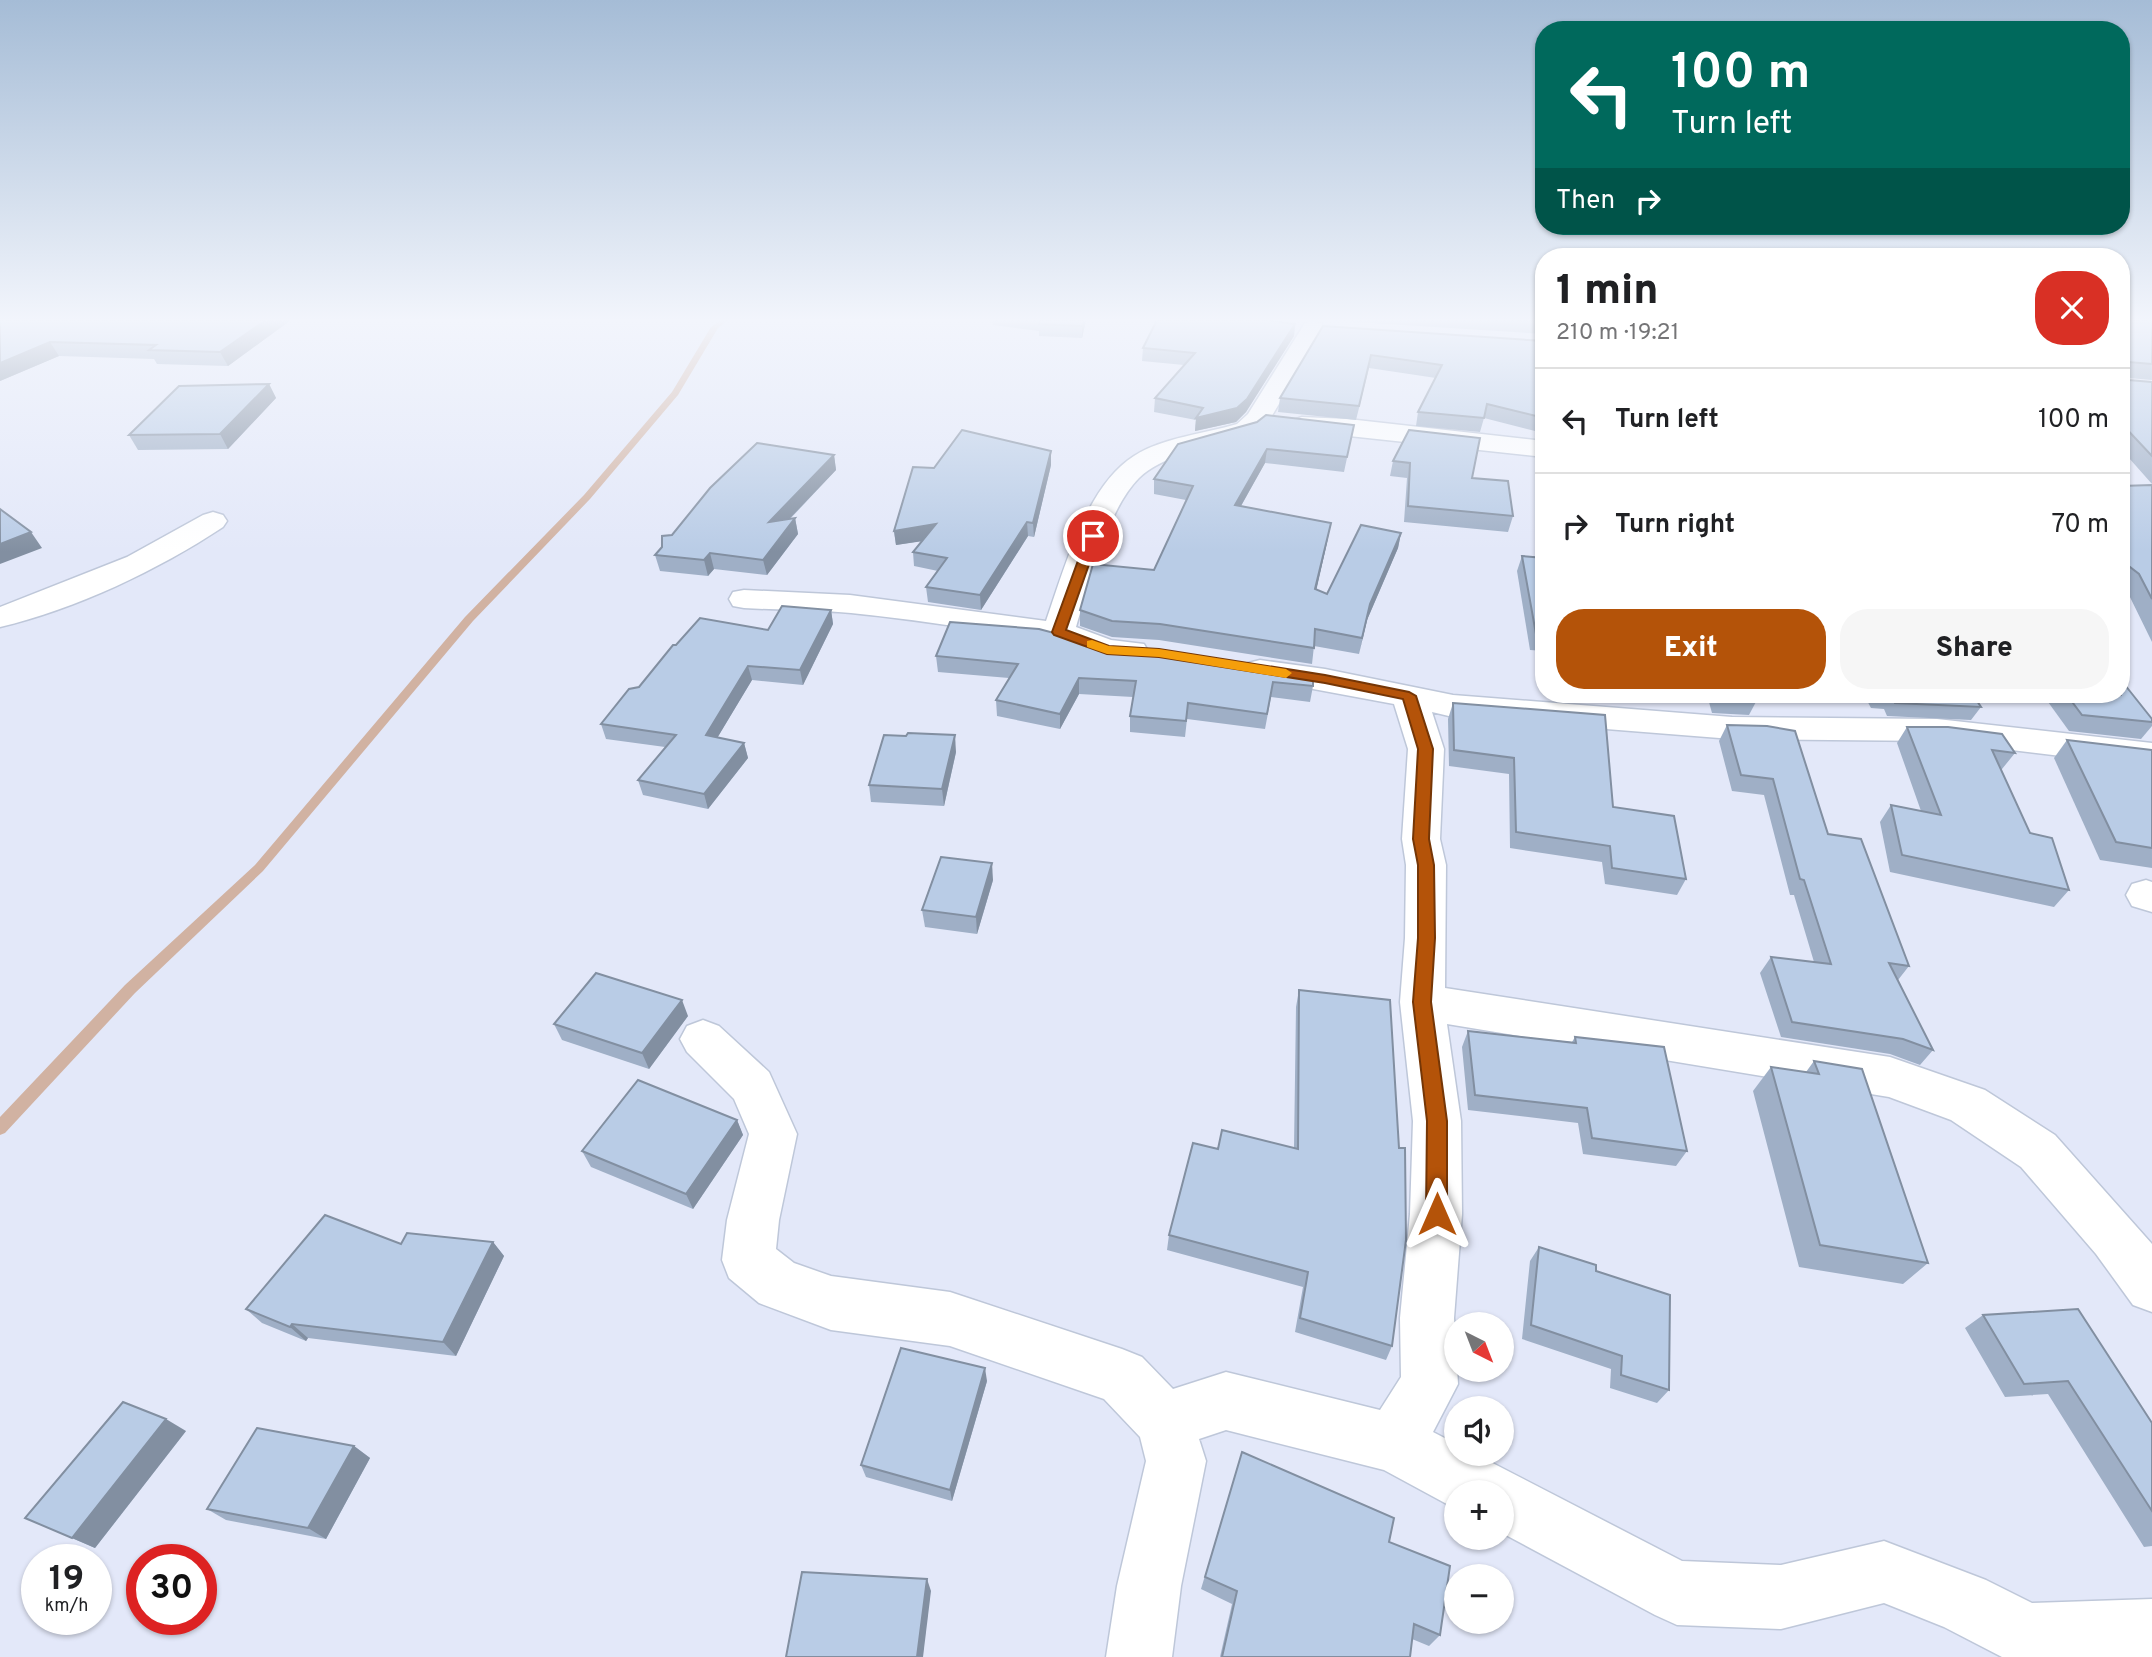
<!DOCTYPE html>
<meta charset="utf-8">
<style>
:root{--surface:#fff;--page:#f6f6f6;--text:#202124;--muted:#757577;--line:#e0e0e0;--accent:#b45309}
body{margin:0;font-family:Overpass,sans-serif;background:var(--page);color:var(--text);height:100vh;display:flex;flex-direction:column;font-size:26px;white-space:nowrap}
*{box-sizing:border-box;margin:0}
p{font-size:23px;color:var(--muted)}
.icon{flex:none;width:38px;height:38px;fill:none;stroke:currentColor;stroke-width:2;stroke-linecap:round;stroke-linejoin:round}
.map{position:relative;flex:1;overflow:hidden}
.side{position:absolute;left:1535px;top:248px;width:595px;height:455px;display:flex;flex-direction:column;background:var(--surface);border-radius:28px;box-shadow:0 2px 5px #0004}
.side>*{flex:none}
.top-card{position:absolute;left:1535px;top:21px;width:595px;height:214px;border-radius:28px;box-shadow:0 2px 5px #0004;background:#00695c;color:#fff;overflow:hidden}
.needle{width:46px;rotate:138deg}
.buttons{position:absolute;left:1444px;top:1312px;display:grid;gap:14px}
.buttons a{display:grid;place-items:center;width:70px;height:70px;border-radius:50%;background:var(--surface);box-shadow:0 2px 5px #0004;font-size:35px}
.speed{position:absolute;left:21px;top:1544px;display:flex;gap:14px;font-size:35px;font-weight:700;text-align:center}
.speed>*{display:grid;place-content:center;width:91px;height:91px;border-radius:50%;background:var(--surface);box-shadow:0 2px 5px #0004;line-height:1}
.speed small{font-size:18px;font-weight:400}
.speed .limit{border:10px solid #d22;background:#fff;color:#111}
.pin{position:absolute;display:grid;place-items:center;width:60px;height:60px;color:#fff;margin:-30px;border:4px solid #fff;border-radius:50%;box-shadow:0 2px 7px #0007}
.me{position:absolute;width:77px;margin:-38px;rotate:0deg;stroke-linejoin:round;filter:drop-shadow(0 0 5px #0008)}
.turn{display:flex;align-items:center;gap:24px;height:147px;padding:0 21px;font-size:32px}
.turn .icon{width:91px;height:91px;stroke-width:2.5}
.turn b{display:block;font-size:49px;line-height:60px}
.then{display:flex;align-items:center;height:66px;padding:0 21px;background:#0003;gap:14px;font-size:26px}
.round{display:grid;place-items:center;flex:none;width:74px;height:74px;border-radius:28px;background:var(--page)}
.head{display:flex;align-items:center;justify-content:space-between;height:119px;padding:0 21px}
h1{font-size:42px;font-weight:800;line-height:52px}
.button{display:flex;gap:14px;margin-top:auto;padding:14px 21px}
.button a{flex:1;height:80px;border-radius:28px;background:var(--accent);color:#fff;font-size:28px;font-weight:800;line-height:80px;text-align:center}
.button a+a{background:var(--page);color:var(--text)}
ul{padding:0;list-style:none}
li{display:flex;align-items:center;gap:21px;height:105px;padding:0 21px;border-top:2px solid var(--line)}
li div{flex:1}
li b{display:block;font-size:26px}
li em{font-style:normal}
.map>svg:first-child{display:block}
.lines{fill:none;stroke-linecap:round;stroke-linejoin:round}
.stream{fill:#d1b2a2;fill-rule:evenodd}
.minor-casing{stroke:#bec7d9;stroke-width:3}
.minor{fill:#fff;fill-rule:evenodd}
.wall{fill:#9fafc6}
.shaded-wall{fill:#828fa1}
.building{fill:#b9cce6;stroke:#828fa1;stroke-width:2}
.route{fill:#b45309;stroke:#753606;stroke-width:2}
.slow{fill:#f59e0b}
</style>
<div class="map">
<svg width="2152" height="1657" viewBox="0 0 2152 1657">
<rect width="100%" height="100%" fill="#e3e8f9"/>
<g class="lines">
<!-- stream -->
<polygon class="stream" points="721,320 728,320 718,328 678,395 590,499 473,621 263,871 135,993 5,1133 0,1135 0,1117 125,985 255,865 465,617 584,495 672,392 711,327"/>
<defs>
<g id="minor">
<path d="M1313,321L1321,323L1324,328L1267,424C1243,444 1210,446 1181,455C1166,460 1150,467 1139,478C1107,510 1089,585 1076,627L1111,640L1144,644L1148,651L1144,658C1105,668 1073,644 1035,638C974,629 912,619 851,613C815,610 779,610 744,608L733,606L729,599L733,592L744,590L850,595L1046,621C1064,570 1086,486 1134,456C1164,437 1204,434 1237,424L1248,414L1305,323Z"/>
<polygon points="1302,417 1348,419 1544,441 1544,457 1293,430 1289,425 1293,420"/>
<path d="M213,512L223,515L227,521L223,527C158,570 76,609 0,627V607L127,557L203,515Z"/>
<polygon points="1260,660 1325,669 1453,695 1732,717 1937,719 2152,743 2152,767 1937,741 1732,739 1453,717 1432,712 1444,749 1440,839 1446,865 1445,988 1890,1057 1985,1090 2055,1135 2152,1244 2152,1312 2133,1305 2096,1254 2021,1167 1951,1120 1889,1097 1447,1024 1461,1121 1462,1214 1454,1318 1458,1384 1433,1432 1456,1444 1456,1454 1475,1454 1682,1561 1781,1565 1884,1541 1986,1580 2032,1603 2152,1599 2152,1657 2002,1657 1944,1627 1884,1603 1781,1629 1677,1625 1655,1615 1502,1533 1502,1493 1456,1493 1456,1509 1384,1470 1226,1430 1199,1439 1206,1461 1181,1586 1172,1657 1106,1657 1117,1586 1146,1461 1140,1437 1104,1399 950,1346 831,1330 759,1303 729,1278 722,1260 727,1220 749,1134 734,1099 687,1052 680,1039 687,1026 703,1020 719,1026 769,1072 797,1134 779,1220 776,1249 794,1263 831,1276 950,1292 1122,1349 1142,1357 1173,1389 1226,1372 1380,1410 1401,1377 1400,1318 1410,1214 1413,1121 1400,1002 1405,938 1406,865 1402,839 1408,749 1394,704 1248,677 1243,670 1248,663"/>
<polygon points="2146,880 2152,882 2152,912 2132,906 2126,895 2132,884"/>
</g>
</defs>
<!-- minor casing -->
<use href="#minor" class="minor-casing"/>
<!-- minor -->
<use href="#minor" class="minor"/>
</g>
<!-- wall -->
<g class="wall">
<polygon points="0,320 291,320 228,366 157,364 154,359 59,356 0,381"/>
<polygon points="992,320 1086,320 1082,338 1039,336 1039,331 993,325"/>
<polygon points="1323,320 1544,320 1544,334"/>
<polygon points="2121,320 2152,320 2152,380 2129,378 2129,380 2152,382 2152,484 2121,449"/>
<polygon points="1295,324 1294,336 1246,412 1236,422 1195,431 1196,420 1154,412 1155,398 1184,365 1142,361 1143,348"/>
<polygon points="1323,326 1544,341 1544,439 1543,433 1484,418 1480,432 1416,426 1418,412 1436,378 1369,368 1356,420 1278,412 1280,398"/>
<polygon points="269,384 276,398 228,449 138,450 129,435"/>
<polygon points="1354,425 1344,472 1265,463 1241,506 1328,538 1316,590 1327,594 1401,533 1398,548 1367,620 1359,654 1314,646 1312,664 1159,640 1112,637 1080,626 1080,610 1154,570 1186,500 1154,494 1154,479"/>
<polygon points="1409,430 1513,516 1508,532 1404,522 1407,478 1390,476 1393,461"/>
<polygon points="834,455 836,470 790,519 795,518 798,534 767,575 714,569 708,576 660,571 655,555 672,535"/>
<polygon points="1051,465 1034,537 1028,536 981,610 928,602 926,587 938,571 914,566 913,552 921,541 896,545 894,531 934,468"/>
<polygon points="2152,485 2152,642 2127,591 2121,586 2121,486"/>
<polygon points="1522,556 1544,558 1544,651 1530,650 1517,571"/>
<polygon points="831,610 833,624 803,685 752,680 717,738 744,743 748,758 708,809 643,795 638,780 665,747 606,739 601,724 639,687 768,630"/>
<polygon points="1107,647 1313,686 1310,702 1271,697 1265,729 1187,719 1185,737 1130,732 1130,716 1133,697 1079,694 1060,729 997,716 996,700 1009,678 938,672 936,656"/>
<polygon points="1707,695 1757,695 1758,698 1749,715 1712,713"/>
<polygon points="1864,695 1973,695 1981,707 1971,720 1887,716 1884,709 1871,708"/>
<polygon points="2043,695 2121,695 2152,719 2152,726 2141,739 2069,731"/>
<polygon points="1453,703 1686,879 1677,895 1605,884 1602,862 1510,848 1509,774 1449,766 1448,719"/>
<polygon points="1727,725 1828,834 1909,966 1898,980 1933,1050 1920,1065 1890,1054 1781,1037 1760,973 1771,957 1814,962 1794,895 1790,895 1764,795 1732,791 1719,741"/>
<polygon points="1907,727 2015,753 2002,769 2001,769 2030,833 2069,890 2054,907 1890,872 1880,822 1891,805 1921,811 1897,743"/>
<polygon points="2067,740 2152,750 2152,868 2100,860 2054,758"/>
<polygon points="956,752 944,806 871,802 869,785"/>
<polygon points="993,880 977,934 925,927 922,910"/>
<polygon points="1299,990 1392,1346 1386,1360 1295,1332 1303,1287 1167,1250 1169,1235 1218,1149 1294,1148 1296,1007"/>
<polygon points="688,1016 649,1069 562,1040 554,1024"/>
<polygon points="1468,1031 1572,1042 1575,1037 1687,1151 1676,1166 1583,1154 1578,1123 1468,1110 1462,1047"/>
<polygon points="1814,1061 1928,1263 1903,1284 1799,1267 1753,1091 1771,1067 1806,1072"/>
<polygon points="737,1120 743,1135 693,1209 591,1167 582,1151"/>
<polygon points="493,1242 504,1256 456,1356 308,1338 306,1341 262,1323 246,1309 401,1244"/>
<polygon points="1539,1247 1596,1271 1669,1390 1657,1403 1610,1388 1611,1369 1522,1339 1530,1261"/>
<polygon points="1983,1315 2152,1423 2152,1546 2144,1547 2048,1394 2005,1397 1965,1328"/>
<polygon points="987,1381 952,1501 866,1477 861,1465"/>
<polygon points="186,1431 95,1548 25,1518"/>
<polygon points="354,1446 370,1458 326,1539 226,1520 207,1509"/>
<polygon points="1242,1452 1389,1542 1440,1635 1429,1646 1412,1639 1410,1657 1220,1657 1232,1604 1201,1589"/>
</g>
<!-- shaded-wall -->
<g class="shaded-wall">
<polygon points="266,320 291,320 228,366 220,352"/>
<polygon points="1084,320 1086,320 1082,338 1082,326"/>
<polygon points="1295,324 1294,336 1246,412 1236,422 1195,431 1196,418"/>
<polygon points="50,342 59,356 0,381 0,363"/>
<polygon points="269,384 276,398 228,449 220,434"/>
<polygon points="1267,449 1265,463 1233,520 1235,505"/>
<polygon points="1051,451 1051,465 1034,537 1033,523"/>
<polygon points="834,455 836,470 772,537 769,522"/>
<polygon points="795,518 798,534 767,575 763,560"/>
<polygon points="1027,522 1028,536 981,610 980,595"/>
<polygon points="1331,523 1328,538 1313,605 1315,589"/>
<polygon points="936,524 937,539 896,545 894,531"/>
<polygon points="31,532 42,548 0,564 0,544"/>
<polygon points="1401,533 1398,548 1367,620 1359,654 1370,604"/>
<polygon points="710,553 714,569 708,576 704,560"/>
<polygon points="831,610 833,624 803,685 800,670"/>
<polygon points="748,666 752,680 710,750 706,735"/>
<polygon points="1079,678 1079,694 1060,729 1060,714"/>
<polygon points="955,735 956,752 944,806 942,789"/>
<polygon points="744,743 748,758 708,809 704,794"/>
<polygon points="992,863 993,880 977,934 976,917"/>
<polygon points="682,1000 688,1016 649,1069 642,1053"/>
<polygon points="737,1120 743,1135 693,1209 686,1194"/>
<polygon points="493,1242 504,1256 456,1356 443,1342"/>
<polygon points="292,1324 308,1338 306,1341 290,1327"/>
<polygon points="985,1368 987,1381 952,1501 950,1490"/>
<polygon points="166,1419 186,1431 95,1548 72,1538"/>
<polygon points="354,1446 370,1458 326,1539 308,1528"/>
<polygon points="927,1579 931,1591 923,1657 917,1657"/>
</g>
<!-- building -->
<g class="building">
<polygon points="0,320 266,320 220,352 149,350 156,345 50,342 0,363"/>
<polygon points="1040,320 1084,320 1082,326 1039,324"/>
<polygon points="1157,320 1266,320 1295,324 1247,399 1237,408 1196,418 1203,408 1155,398 1195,353 1143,348"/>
<polygon points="1517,320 1544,320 1544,321"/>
<polygon points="2121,320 2152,320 2152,364 2129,362 2129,380 2152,382 2152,456 2121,423"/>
<polygon points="1323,326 1544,341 1544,418 1487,404 1484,418 1418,412 1442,365 1371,355 1359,406 1280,398"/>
<polygon points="269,384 220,434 129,435 179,386"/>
<polygon points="1266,415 1354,425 1347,457 1267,449 1235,505 1331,523 1315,589 1327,594 1361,525 1401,533 1370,604 1362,638 1315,629 1314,648 1160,624 1112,621 1080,610 1093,564 1154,570 1193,486 1154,479 1178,444 1257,422"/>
<polygon points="962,430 1051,451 1033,523 1027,522 980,595 926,587 947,558 913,552 936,524 894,531 913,467 934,468"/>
<polygon points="1409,430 1480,438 1472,478 1508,481 1513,516 1408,506 1410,463 1393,461"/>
<polygon points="757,443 834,455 769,522 795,518 763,560 710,553 704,560 655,555 662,547 662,536 672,535 710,488"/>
<polygon points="2152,485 2152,599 2139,574 2121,560 2121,486"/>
<polygon points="0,509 31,532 0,544"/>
<polygon points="1522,556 1544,558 1544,635 1536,634"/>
<polygon points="782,606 831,610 800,670 748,666 706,735 744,743 704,794 638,780 676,735 601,724 629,689 639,687 673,645 676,645 700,618 768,630"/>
<polygon points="950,622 1039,629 1107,647 1160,650 1313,674 1313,686 1273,682 1267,714 1188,703 1186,721 1130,716 1136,681 1079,678 1060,714 996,700 1018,664 936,656"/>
<polygon points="2121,680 2152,719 2152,722 2082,715 2067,695 2121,695"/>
<polygon points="1719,695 1757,695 1758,698 1720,696"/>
<polygon points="1883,695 1973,695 1981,707 1895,703 1892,695"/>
<polygon points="1453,703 1605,715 1613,807 1674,816 1686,879 1612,868 1610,846 1516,832 1514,758 1454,750"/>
<polygon points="1727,725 1767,726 1795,731 1828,834 1861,839 1909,966 1889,963 1933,1050 1903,1039 1792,1022 1771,957 1831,964 1804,880 1800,879 1773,779 1741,775"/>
<polygon points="1907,727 1948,727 2002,734 2015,753 1992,750 2030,833 2052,838 2069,890 1902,855 1891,805 1941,815"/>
<polygon points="908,733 955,735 942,789 869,785 884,735 906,736"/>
<polygon points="2067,740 2152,750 2152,848 2116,842"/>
<polygon points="941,857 992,863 976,917 922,910"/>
<polygon points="596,973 682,1000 642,1053 554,1024"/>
<polygon points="1299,990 1390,1000 1399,1148 1405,1148 1406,1240 1392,1346 1300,1318 1308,1272 1169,1235 1193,1143 1218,1149 1222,1130 1298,1149"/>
<polygon points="1468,1031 1576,1043 1575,1037 1664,1047 1687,1151 1592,1138 1587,1108 1475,1095"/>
<polygon points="1814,1061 1862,1069 1928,1263 1820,1245 1771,1067 1819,1074"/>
<polygon points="638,1080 737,1120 686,1194 582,1151"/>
<polygon points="325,1215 401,1244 407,1233 493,1242 443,1342 292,1324 290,1327 246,1309"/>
<polygon points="1539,1247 1596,1265 1596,1271 1670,1295 1669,1390 1621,1375 1622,1356 1531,1325"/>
<polygon points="2078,1309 2152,1423 2152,1511 2068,1381 2024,1384 1983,1315"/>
<polygon points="901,1348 985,1368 950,1490 861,1465"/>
<polygon points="123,1402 166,1419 72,1538 25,1518"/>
<polygon points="257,1428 354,1446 308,1528 207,1509"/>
<polygon points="1242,1452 1394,1518 1389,1542 1450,1566 1440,1635 1414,1624 1410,1657 1222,1657 1237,1591 1205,1577"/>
<polygon points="802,1572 927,1579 917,1657 786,1657"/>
</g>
<!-- sky -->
<linearGradient id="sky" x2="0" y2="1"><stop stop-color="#a5bcd6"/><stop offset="0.58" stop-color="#f2f5fc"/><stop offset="1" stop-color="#f2f5fc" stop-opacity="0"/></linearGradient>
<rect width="2152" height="552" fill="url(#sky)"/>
<!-- route -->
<polygon class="route" points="1093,532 1099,536 1066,630 1109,646 1159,649 1325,675 1409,692 1416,696 1433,749 1429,839 1434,865 1435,938 1431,1002 1447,1121 1447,1214 1444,1221 1437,1224 1429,1221 1426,1214 1427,1121 1413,1002 1418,938 1418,865 1413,839 1418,749 1403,699 1325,683 1159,657 1107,654 1054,635 1052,632 1087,536"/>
<!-- slow -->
<polygon class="slow" points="1092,640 1109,646 1159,649 1286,669 1292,673 1286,678 1159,657 1107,654 1087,647 1087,641"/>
</svg>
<div class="buttons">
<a><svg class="needle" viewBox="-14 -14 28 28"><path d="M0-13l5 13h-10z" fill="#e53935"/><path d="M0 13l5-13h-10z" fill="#757577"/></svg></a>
<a><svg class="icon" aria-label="sound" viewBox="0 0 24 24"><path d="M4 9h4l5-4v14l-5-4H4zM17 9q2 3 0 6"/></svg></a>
<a>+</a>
<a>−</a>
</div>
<div class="speed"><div>19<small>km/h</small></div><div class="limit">30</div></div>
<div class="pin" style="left:1093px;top:536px;background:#d93025"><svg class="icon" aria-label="arrive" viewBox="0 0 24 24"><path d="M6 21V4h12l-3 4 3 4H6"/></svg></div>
<svg class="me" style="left:1437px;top:1214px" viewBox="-20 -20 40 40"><path d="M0-17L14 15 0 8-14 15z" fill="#b45309" stroke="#fff" stroke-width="4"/></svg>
<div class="top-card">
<div class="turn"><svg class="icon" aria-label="left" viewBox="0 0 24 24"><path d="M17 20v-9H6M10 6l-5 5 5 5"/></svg><div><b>100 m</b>Turn left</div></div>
<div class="then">Then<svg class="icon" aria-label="right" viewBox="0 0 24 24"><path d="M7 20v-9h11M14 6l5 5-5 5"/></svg></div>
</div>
<section class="side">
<div class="head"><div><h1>1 min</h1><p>210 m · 19:21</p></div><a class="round" style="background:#d93025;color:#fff"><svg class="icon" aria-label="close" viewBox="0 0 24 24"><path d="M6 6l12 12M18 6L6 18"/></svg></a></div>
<ul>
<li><svg class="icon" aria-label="left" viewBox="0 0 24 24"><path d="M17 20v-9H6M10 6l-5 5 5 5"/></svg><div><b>Turn left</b></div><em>100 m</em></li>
<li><svg class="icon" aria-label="right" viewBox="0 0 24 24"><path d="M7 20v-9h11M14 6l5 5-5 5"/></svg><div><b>Turn right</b></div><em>70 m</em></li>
</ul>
<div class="button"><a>Exit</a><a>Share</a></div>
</section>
</div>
